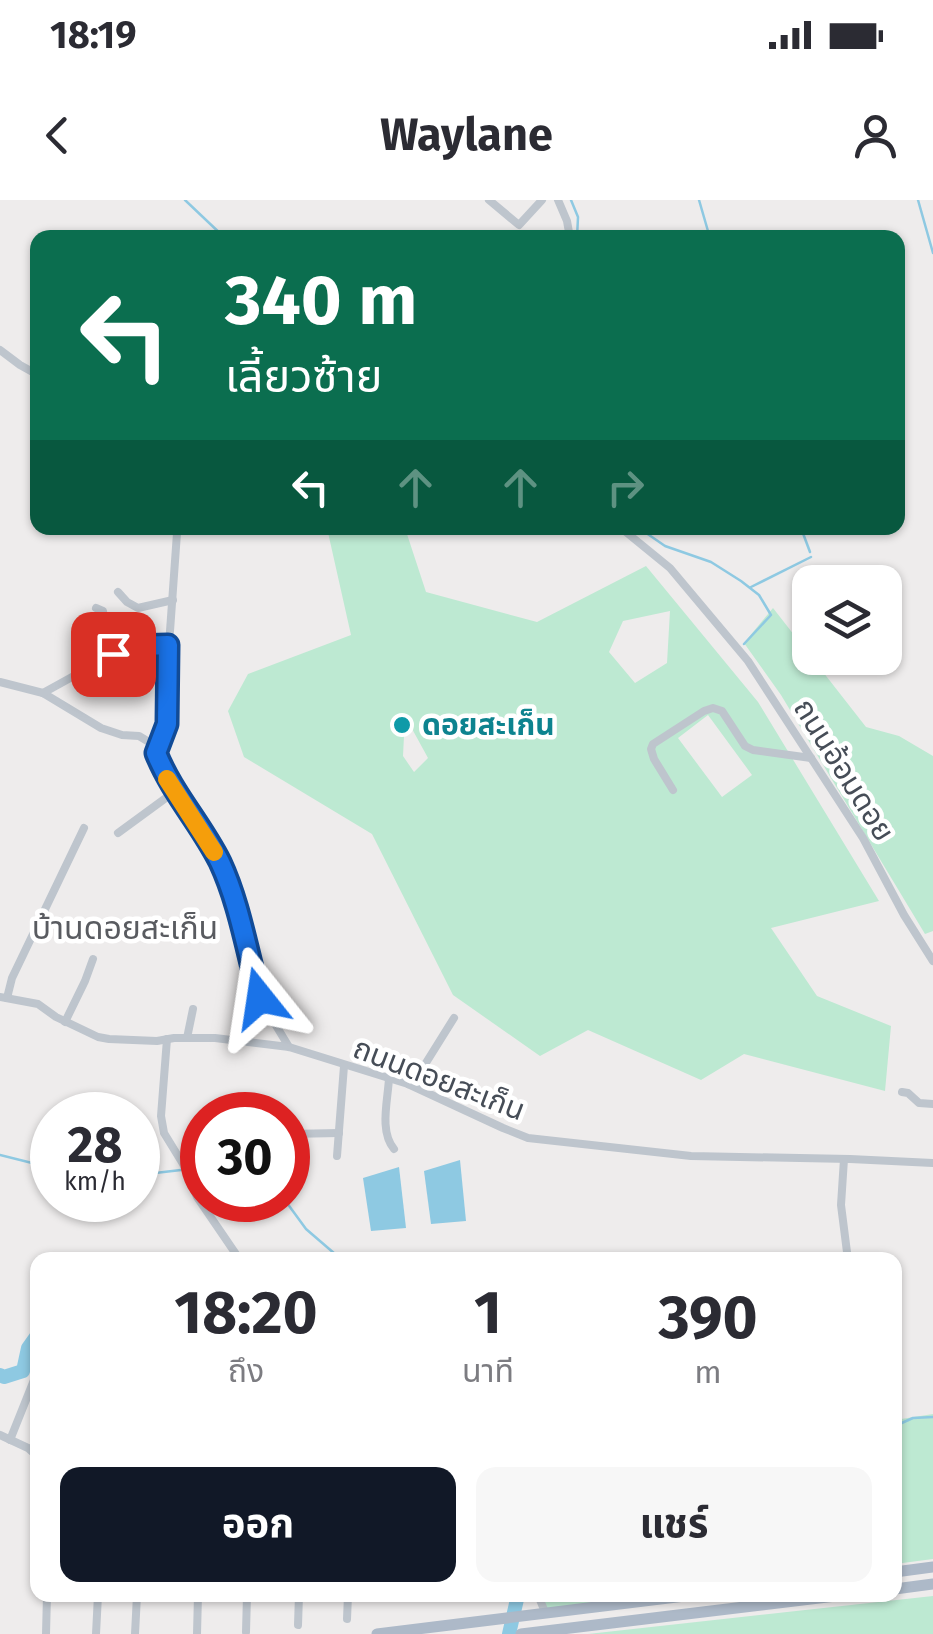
<!DOCTYPE html>
<html lang="th">
<meta charset="utf-8">
<style>
:root{--surface:#fff;--page:#f7f7f7;--text:#2b2b33;--muted:#7c7c81;--accent:#111827}
body{margin:0;font-family:"Fira Sans","Noto Sans Thai",sans-serif;background:var(--page);color:var(--text);height:100vh;display:flex;flex-direction:column;font-size:38px;white-space:nowrap}
*{box-sizing:border-box;margin:0}
p{font-size:32px;color:var(--muted)}
.icon{flex:none;width:55px;height:55px;fill:none;stroke:currentColor;stroke-width:2;stroke-linecap:round;stroke-linejoin:round}
.map{position:relative;flex:1;overflow:hidden}
.sheet{position:absolute;left:30px;top:1052px;width:872px;height:350px;display:flex;flex-direction:column;background:var(--surface);border-radius:20px;box-shadow:0 2px 8px #0004}
.sheet>*{flex:none}
.banner{position:absolute;left:30px;top:30px;width:875px;height:305px;border-radius:20px;box-shadow:0 2px 8px #0004;background:#0b6e4f;color:#fff;overflow:hidden}
.fabs{position:absolute;left:792px;top:365px;display:grid;gap:20px}
.fabs a{display:grid;place-items:center;width:110px;height:110px;border-radius:20px;background:var(--surface);box-shadow:0 2px 8px #0004;font-size:50px}
.speed{position:absolute;left:30px;top:892px;display:flex;gap:20px;font-size:50px;font-weight:700;text-align:center}
.speed>*{display:grid;place-content:center;width:130px;height:130px;border-radius:50%;background:var(--surface);box-shadow:0 2px 8px #0004;line-height:1}
.speed small{font-size:25px;font-weight:400}
.speed .limit{border:15px solid #d22;background:#fff;color:#111}
.pin{position:absolute;display:grid;place-items:center;width:85px;height:85px;color:#fff;margin:-42px;border-radius:20px;box-shadow:0 5px 15px #0006}
.me{position:absolute;width:110px;margin:-55px;rotate:345deg;stroke-linejoin:round;filter:drop-shadow(0 0 8px #0008)}
.turn{display:flex;align-items:center;gap:35px;height:210px;padding:0 30px;font-size:45px}
.turn .icon{width:130px;height:130px;stroke-width:2.5}
.turn b{display:block;font-size:70px;line-height:85px}
.lanes{display:flex;align-items:center;height:95px;padding:0 30px;background:#0003;justify-content:center;gap:50px;direction:ltr}
.lanes .off{opacity:.35}
.eta{display:flex;justify-content:space-evenly;align-items:center;height:170px;text-align:center}
.eta b{font-size:60px;font-weight:700;line-height:70px}
.cta{display:flex;gap:20px;margin-top:auto;padding:20px 30px}
.cta a{flex:1;height:115px;border-radius:20px;background:var(--accent);color:#fff;font-size:40px;font-weight:700;line-height:115px;text-align:center}
.cta a+a{background:var(--page);color:var(--text)}
.status{display:flex;justify-content:space-between;align-items:center;height:70px;padding:0 50px;background:var(--surface);direction:ltr}
.status svg{height:28px;fill:currentColor}
header{display:flex;justify-content:space-between;align-items:center;height:130px;padding:0 30px;background:var(--surface);font-size:45px;font-weight:700}
.map>svg:first-child{display:block}
.green{fill:#bde9d2;fill-rule:evenodd}
.water{fill:#8ec9e2}
.lines{fill:none;stroke-linecap:round;stroke-linejoin:round}
.stream{stroke:#8ec9e2;stroke-width:2.5}
.river{stroke:#8ec9e2;stroke-width:14}
.street{stroke:#bec5cd;stroke-width:8}
.primary{stroke:#adb9c8;stroke-width:11}
.route-casing{stroke:#114b97;stroke-width:25}
.route{stroke:#1a73e8;stroke-width:18}
.slow{stroke:#f59e0b;stroke-width:18}
.culture-dot{fill:#0f9aa8;stroke:#fff;stroke-width:4}
.labels{text-anchor:middle;dominant-baseline:central;stroke-width:9;stroke-linejoin:round;paint-order:stroke}
.culture-label{font-size:30px;font-weight:bold;fill:#0d838f;stroke:#fff;text-anchor:start}
.street-label{font-size:30px;fill:#464d57;stroke:#fff}
.neighbourhood-label{font-size:32px;fill:#595b60;stroke:#fff}
</style>
<div class="status"><b>18:19</b><svg viewBox="0 0 49 12"><path d="M0 12V9h3v3zM5 12V6h3v6zM10 12V3h3v9zM15 12V0h3v12zM26 1h20v11H26zM47 4h2v5h-2z"/></svg></div>
<header><svg class="icon" aria-label="back" viewBox="0 0 24 24"><path d="M15 5l-7 7 7 7"/></svg>Waylane<svg class="icon" aria-label="person" viewBox="0 0 24 24"><circle cx="12" cy="8" r="4"/><path d="M4 21q1-7 8-7t8 7"/></svg></header>
<div class="map">
<svg width="933" height="1434" viewBox="0 0 933 1434">
<rect width="100%" height="100%" fill="#eeecec"/>
<!-- green -->
<g class="green">
<path d="M327,328H405L426,392L537,422L646,366L758,502L879,701L771,728L817,796L891,826L885,891L744,854L701,880L588,830L540,856L453,795L372,634L244,557L228,511L248,474L351,435ZM670,411L667,463L635,483L609,452L623,421ZM708,515L752,575L722,597L678,538ZM405,516L428,558L414,572L403,556Z"/>
<polygon points="773,408 866,527 899,536 933,556 933,731 925,734 781,495 744,443"/>
<polygon points="933,1214 933,1359 895,1364 895,1220"/>
<polygon points="541,1395 669,1395 545,1412"/>
<polygon points="933,1396 933,1434 588,1434"/>
</g>
<!-- water -->
<g class="water">
<polygon points="460,960 466,1021 431,1024 424,971"/>
<polygon points="399,967 406,1028 371,1031 363,978"/>
</g>
<g class="lines">
<!-- stream -->
<g class="stream">
<polyline points="185,0 225,38"/>
<polyline points="571,0 578,17 577,38"/>
<polyline points="699,0 710,38"/>
<polyline points="918,0 933,53"/>
<polyline points="639,328 665,346 711,362 741,381 759,395 771,415 744,444"/>
<polyline points="801,328 810,352"/>
<polyline points="751,387 811,357"/>
<polyline points="0,955 52,968"/>
<polyline points="189,970 202,969"/>
<polyline points="138,975 181,970"/>
<polyline points="280,1000 287,1003 306,1029 342,1060"/>
<polyline points="895,1226 913,1218 933,1217"/>
</g>
<!-- river -->
<g class="river">
<polyline points="0,1175 4,1177 23,1171 28,1148 38,1134"/>
<polyline points="509,1434 518,1395"/>
</g>
<!-- street -->
<g class="street">
<polyline points="489,0 519,25 542,0"/>
<polyline points="558,0 567,21 570,38"/>
<polyline points="0,150 20,165 38,175"/>
<polyline points="621,328 670,368 748,461 863,638 904,715 933,761"/>
<polyline points="118,392 127,402 138,408 173,400"/>
<polyline points="96,408 103,411 105,426 113,454"/>
<polyline points="0,482 43,493 101,528 122,535 139,536 149,542 174,592 218,659 234,696 260,799 289,847"/>
<polyline points="43,493 121,450 131,446 169,445"/>
<polyline points="156,553 167,524 169,445 177,333"/>
<polyline points="673,590 654,559 651,549 653,544 704,511 713,508 722,511 745,546 753,550 811,558"/>
<polyline points="118,633 174,592"/>
<polyline points="0,797 38,804 56,817 98,837 109,839 157,841 174,838 215,838 289,847 408,884 503,928 528,938 691,956 850,959 933,963"/>
<polyline points="7,798 12,778 84,628"/>
<polyline points="65,822 85,781 93,759"/>
<polyline points="187,838 193,809"/>
<polyline points="167,839 161,916 164,933 183,964 197,997 240,1060"/>
<path d="M389,878C388,900 379,931 394,949"/>
<polyline points="408,884 424,866 454,818"/>
<polyline points="902,892 908,893 919,903 933,904"/>
<polyline points="288,934 339,933"/>
<polyline points="337,956 344,866"/>
<polyline points="844,959 841,1005 848,1060"/>
<polyline points="0,1235 28,1248 38,1257"/>
<polyline points="10,1240 38,1170"/>
<polyline points="538,1395 545,1412"/>
<polyline points="347,1419 348,1395"/>
<polyline points="298,1425 299,1395"/>
<polyline points="246,1432 247,1395"/>
<polyline points="46,1434 47,1395"/>
<polyline points="96,1434 98,1395"/>
<polyline points="135,1434 137,1395"/>
<polyline points="197,1434 198,1395"/>
</g>
<!-- primary -->
<g class="primary">
<polyline points="895,1372 933,1367"/>
<polyline points="895,1389 933,1384"/>
<polyline points="377,1434 693,1395"/>
<polyline points="521,1434 844,1395"/>
</g>
</g>
<g class="lines">
<defs>
<path id="route" d="M113,454L131,446L168,445L167,524L156,553C172,593 201,624 220,662C240,705 247,753 260,798"/>
</defs>
<!-- route casing -->
<use href="#route" class="route-casing"/>
<!-- route -->
<use href="#route" class="route"/>
<!-- slow -->
<polyline class="slow" points="167,579 214,652"/>
</g>
<!-- markers -->
<circle class="culture-dot" cx="402" cy="525" r="10"/>
<g class="labels">
<!-- culture labels -->
<g class="culture-label">
<text x="422" y="525">ดอยสะเก็น</text>
</g>
<!-- street labels -->
<g class="street-label">
<text transform="translate(844 570) rotate(58)">ถนนอ้อมดอย</text>
<text transform="translate(439 879) rotate(21)">ถนนดอยสะเก็น</text>
</g>
<!-- neighbourhood labels -->
<g class="neighbourhood-label">
<text x="125" y="728">บ้านดอยสะเก็น</text>
</g>
</g>
</svg>
<div class="fabs">
<a><svg class="icon" aria-label="layers" viewBox="0 0 24 24"><path d="M12 4l9 5-9 5-9-5zM3 14l9 5 9-5"/></svg></a>
</div>
<div class="speed"><div>28<small>km/h</small></div><div class="limit">30</div></div>
<div class="pin" style="left:113px;top:454px;background:#d93025"><svg class="icon" aria-label="arrive" viewBox="0 0 24 24"><path d="M6 21V4h12l-3 4 3 4H6"/></svg></div>
<svg class="me" style="left:260px;top:798px" viewBox="-20 -20 40 40"><path d="M0-17L14 15 0 8-14 15z" fill="#1a73e8" stroke="#fff" stroke-width="4"/></svg>
<div class="banner">
<div class="turn"><svg class="icon" aria-label="left" viewBox="0 0 24 24"><path d="M17 20v-9H6M10 6l-5 5 5 5"/></svg><div><b>340 m</b>เลี้ยวซ้าย</div></div>
<div class="lanes"><svg class="icon" aria-label="left" viewBox="0 0 24 24"><path d="M17 20v-9H6M10 6l-5 5 5 5"/></svg><svg class="icon off" aria-label="ahead" viewBox="0 0 24 24"><path d="M12 20V5M6 11l6-6 6 6"/></svg><svg class="icon off" aria-label="ahead" viewBox="0 0 24 24"><path d="M12 20V5M6 11l6-6 6 6"/></svg><svg class="icon off" aria-label="right" viewBox="0 0 24 24"><path d="M7 20v-9h11M14 6l5 5-5 5"/></svg></div>
</div>
<section class="sheet">
<div class="eta">
<div><b>18:20</b><p>ถึง</p></div>
<div><b>1</b><p>นาที</p></div>
<div><b>390</b><p>m</p></div>
</div>
<div class="cta"><a>ออก</a><a>แชร์</a></div>
</section>
</div>
